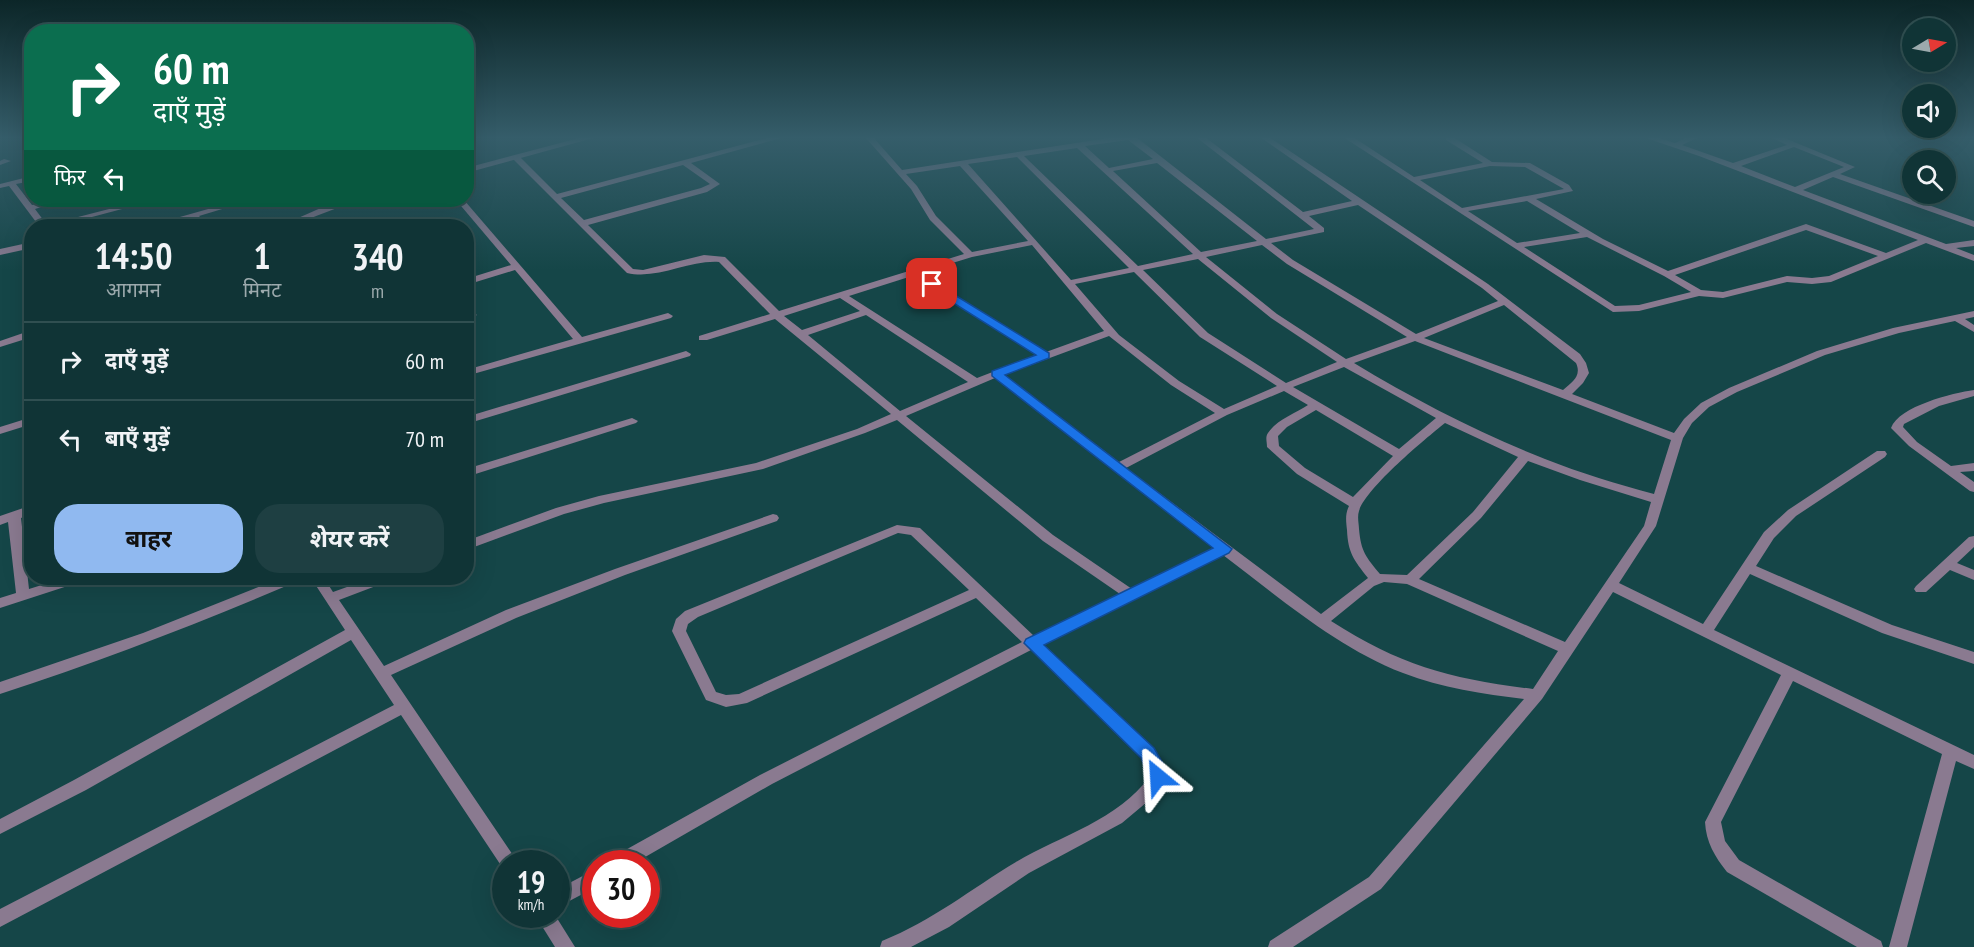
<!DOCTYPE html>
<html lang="hi">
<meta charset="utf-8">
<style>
:root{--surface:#103436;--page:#1e3f42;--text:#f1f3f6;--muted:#9caaad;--line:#304f51;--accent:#90b9f0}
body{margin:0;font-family:"PT Sans Narrow","Noto Sans Devanagari",sans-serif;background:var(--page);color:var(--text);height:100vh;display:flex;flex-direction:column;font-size:22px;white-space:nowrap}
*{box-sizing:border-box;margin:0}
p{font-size:20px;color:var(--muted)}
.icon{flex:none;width:33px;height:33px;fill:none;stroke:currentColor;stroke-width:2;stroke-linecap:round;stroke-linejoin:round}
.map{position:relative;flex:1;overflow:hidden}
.drawer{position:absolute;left:24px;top:219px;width:450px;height:366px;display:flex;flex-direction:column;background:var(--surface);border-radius:24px;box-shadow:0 6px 24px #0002,0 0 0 2px var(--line)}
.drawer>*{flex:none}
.hud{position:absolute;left:24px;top:24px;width:450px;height:183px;border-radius:24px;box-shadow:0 6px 24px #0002,0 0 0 2px var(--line);background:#0b6e4f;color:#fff;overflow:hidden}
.needle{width:39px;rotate:80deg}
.tools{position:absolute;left:1902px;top:18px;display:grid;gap:12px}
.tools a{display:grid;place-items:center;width:54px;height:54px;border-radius:50%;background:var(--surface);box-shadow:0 6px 24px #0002,0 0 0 2px var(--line);font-size:30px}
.speed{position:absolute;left:492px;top:850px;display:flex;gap:12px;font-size:30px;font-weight:700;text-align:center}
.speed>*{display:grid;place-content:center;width:78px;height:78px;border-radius:50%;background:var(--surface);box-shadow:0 6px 24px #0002,0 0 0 2px var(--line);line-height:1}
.speed small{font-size:15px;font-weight:400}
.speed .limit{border:9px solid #d22;background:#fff;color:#111}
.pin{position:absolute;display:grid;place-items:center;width:51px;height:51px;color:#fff;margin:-26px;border-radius:12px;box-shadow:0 3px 9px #0006}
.me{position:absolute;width:66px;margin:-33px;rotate:333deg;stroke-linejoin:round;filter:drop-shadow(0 0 4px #0008)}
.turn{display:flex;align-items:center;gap:21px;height:126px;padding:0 30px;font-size:27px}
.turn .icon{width:78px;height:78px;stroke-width:2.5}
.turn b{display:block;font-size:42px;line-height:51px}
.then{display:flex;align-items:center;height:57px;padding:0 30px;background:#0003;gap:12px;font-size:22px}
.eta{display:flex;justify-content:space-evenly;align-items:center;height:102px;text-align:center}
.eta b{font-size:36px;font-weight:700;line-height:42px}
.cta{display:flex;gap:12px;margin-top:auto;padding:12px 30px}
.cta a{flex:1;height:69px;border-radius:24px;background:var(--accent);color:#111;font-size:24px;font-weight:700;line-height:69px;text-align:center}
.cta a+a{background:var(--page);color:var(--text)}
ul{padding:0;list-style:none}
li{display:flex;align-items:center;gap:18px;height:78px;padding:0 30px;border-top:2px solid var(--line)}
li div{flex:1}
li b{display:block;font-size:22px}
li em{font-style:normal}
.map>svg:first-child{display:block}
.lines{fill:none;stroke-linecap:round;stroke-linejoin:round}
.minor{fill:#8a7a90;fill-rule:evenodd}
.tertiary{fill:#8a7a90;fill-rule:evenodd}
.route{fill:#1a73e8;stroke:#114b97;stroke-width:1.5}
</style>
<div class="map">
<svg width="1974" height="947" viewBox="0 0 1974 947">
<rect width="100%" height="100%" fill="#154648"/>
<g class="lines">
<!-- minor -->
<g class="minor">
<path d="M771,137H785L691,163L720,184L707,192L588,225L633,269L643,270L704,255L725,257L779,311L964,254L930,220L911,189L865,137H873L902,170L1115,137H1136L1266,239L1314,229L1196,137H1205L1303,212L1352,201L1260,137H1269L1488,284L1580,354L1586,363L1589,373L1583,383L1572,394L1674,433L1684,419L1701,403L1729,388L1817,351L1893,328L1974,311V317L1965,319L1974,325V332L1955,321L1899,333L1825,355L1737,392L1709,407L1692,423L1683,438L1656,526L1619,583L1703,624L1764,532L1788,510L1877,451H1885L1887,454L1885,457L1796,516L1774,538L1756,566L1892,625L1974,652V664L1882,633L1750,574L1714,630L1974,755V769L1956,761L1907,947H1889L1942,754L1793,681L1721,822L1725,841L1739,860L1881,941L1883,947H1857L1727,872C1715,857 1706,842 1705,822L1781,675L1613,592L1542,699L1381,889L1293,947H1268L1270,941L1369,877L1524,699C1483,694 1442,688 1403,673C1336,647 1280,598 1223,555L1043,644L1153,748L1163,765L1166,777L1153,797L1122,823L1029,873L949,927L911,947H880L882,941C932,921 971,889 1016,862C1062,835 1118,820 1150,776L1147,767L1141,758L1031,650L772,784L633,864H608L611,858L760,775L1022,642L976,598L747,703L726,707L706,700L672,631L676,619L685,611L897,525L920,528L1034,636L1120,594L1043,541L897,420L865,433L763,469L604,503L564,514L466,550V541L556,508L599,496L756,463L857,429L891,414L775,319L707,340H699V336L770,314L719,262C688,260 658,280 627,273L512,158L519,156L557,194ZM1128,140L1153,159L1109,168L1085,146ZM1077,148L1193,254L1138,266L1024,156ZM1017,157L1129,268L1071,280L968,164ZM1157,163L1257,241L1201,252L1113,171ZM683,165L710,184L701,188L584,220L561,198ZM960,166L1028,241L972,252L936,216L917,186L906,174ZM1358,205L1482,288L1498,301L1416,334L1293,260L1271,243L1324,232V228L1309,216ZM1032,245L1104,331L1046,352L920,273L972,257ZM1262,245L1287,264L1407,337L1346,359L1277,314L1206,257ZM1198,259L1271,318L1337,362L1286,383L1208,333L1143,270ZM1134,272L1200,337L1277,386L1224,409L1179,381L1119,335L1075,284ZM912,276L1037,355L977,378L849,296ZM840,298L860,311L802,330L784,316ZM1504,305L1576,363C1582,376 1572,382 1563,390L1424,338ZM866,315L968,382L900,411L808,335ZM1109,336L1171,385L1215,413L1119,462L1004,375ZM1415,341L1671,440L1654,494C1617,484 1580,473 1545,459C1479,433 1415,400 1354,363ZM1344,367L1436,418L1399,449L1293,387ZM995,378L1215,548L1132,589L1053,535L906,416ZM1284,391L1308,405C1296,413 1276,420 1268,433C1265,437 1267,442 1267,447L1297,474L1349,506C1345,514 1346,521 1347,530C1348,553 1354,560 1368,578L1321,614L1126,468L1227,415ZM1316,410L1393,456L1353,497L1305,468L1279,446L1278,436L1287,427ZM1445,423L1518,457L1473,512L1407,575L1380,574C1366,557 1361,552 1359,529C1359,524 1357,517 1359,511C1366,488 1425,439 1445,423ZM1528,461L1580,480L1651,502L1644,526L1565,642L1419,579L1481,518ZM898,533L911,535L969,590L739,694L726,695L716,692L686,631L688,624L698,617ZM1384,582L1407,584L1558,651L1533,689C1451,679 1401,666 1331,621L1374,586Z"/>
<path d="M1343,137H1353L1414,177L1483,163L1446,140V137H1453L1492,162L1530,163L1569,185L1573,191L1536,199L1603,239L1668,271L1806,224L1886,253L1918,240L1699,156L1643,137H1656L1675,143L1688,137H1699L1682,145L1733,163L1787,145L1770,137H1782L1855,167L1840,174L1974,221V227L1833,177L1803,190L1946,244L1974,240V246L1956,248L1974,255V261L1926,243L1831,282L1812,284L1787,282L1723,298L1699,296L1639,311L1613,312ZM1794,147L1844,167L1795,187L1741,166ZM1490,166L1525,167L1564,189L1462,208L1420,180ZM1527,201L1580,233L1517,243L1468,211ZM1806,230L1878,256L1829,276L1812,278L1787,276L1723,292L1701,290L1675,275ZM1587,237L1664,276L1691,292L1639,305L1615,306L1524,247Z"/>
<polygon points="4,159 11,161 0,165 0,161"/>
<polygon points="32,176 32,181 16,184 32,205 52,200 64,200 35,209 47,225 144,200 156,200 58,226 39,226 9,186 0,188 0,184"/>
<polygon points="240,200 252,200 199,216 209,226 200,226 191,218 160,226 148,226"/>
<polygon points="321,200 329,200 336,206 329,208"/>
<polygon points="456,200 464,200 582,337 668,313 673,316 671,318 466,376 466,370 573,339 515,270 466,285 466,279 511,265"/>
<polygon points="32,242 32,248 0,255 0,249"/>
<polygon points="472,312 477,315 466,320 466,314"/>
<polygon points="686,351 691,354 690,356 466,424 466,417"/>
<path d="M1974,390V396L1939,406L1904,424L1903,427L1917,442L1951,466L1974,463V471L1960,472L1974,482V492L1970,491L1909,446L1891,428C1899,406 1953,393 1974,390Z"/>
<polygon points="32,417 32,424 0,434 0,427"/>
<polygon points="632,418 638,421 636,423 466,477 466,469"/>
<polygon points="32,505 32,514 21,518 29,589 64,578 85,578 83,581 0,608 0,598 16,593 8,522 0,525 0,516"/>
<polygon points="773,514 777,515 779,518 777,521 625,575 516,618 391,675 519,864 506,864 506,870 504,870 401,715 0,927 0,909 394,705 351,640 86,790 0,834 0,819 74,780 345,630 311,578 324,578 333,592 372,578 390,578 389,581 339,600 384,666 506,610 615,569"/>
<polygon points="1974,536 1974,547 1957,563 1974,570 1974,580 1950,570 1926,592 1916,592 1914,589 1916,586 1969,537"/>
<path d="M281,578H300L298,581C200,623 101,661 0,694V682L143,633Z"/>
<polygon points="596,869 596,887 556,908 556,890"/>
<polygon points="535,915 555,915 575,947 555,947"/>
</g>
<!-- tertiary -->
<g class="tertiary">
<polygon points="583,137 597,137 466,173 466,168"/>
<polygon points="347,200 358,200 290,226 280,226 323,207"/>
<polygon points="32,330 32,337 0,347 0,341"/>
</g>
</g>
<!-- sky -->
<linearGradient id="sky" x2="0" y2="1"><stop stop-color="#0c2628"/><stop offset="0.51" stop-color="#355d6a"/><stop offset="1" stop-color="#355d6a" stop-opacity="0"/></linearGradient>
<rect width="1974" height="270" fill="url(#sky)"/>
<!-- route -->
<polygon class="route" points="932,281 1049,353 1049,358 1005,375 1232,549 1229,553 1044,645 1154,748 1164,765 1167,777 1164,782 1158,784 1151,782 1141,758 1024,643 1026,639 1213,548 992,376 992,371 1036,355 928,287 928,282"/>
</svg>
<div class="tools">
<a><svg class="needle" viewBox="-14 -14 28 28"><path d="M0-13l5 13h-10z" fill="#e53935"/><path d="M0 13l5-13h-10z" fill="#9caaad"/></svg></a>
<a><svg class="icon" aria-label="sound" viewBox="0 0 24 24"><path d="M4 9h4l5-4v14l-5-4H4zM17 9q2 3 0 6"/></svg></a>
<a><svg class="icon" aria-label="search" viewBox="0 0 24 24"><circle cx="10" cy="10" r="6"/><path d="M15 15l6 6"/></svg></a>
</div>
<div class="speed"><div>19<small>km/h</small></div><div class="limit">30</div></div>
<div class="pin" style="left:932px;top:284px;background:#d93025"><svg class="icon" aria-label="arrive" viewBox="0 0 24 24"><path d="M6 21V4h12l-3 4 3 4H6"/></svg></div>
<svg class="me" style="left:1158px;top:777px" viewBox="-20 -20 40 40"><path d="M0-17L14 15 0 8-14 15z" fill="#1a73e8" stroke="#fff" stroke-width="4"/></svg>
<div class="hud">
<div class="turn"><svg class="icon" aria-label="right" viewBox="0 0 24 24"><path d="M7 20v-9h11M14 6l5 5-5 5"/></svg><div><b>60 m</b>दाएँ मुड़ें</div></div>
<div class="then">फिर<svg class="icon" aria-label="left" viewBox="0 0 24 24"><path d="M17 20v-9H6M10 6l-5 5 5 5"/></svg></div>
</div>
<section class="drawer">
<div class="eta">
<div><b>14:50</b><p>आगमन</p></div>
<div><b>1</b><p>मिनट</p></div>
<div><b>340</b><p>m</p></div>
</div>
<ul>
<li><svg class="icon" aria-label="right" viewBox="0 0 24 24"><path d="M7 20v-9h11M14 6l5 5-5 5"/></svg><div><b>दाएँ मुड़ें</b></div><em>60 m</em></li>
<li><svg class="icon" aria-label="left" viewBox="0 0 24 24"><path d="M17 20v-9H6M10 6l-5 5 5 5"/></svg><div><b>बाएँ मुड़ें</b></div><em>70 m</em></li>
</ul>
<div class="cta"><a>बाहर</a><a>शेयर करें</a></div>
</section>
</div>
